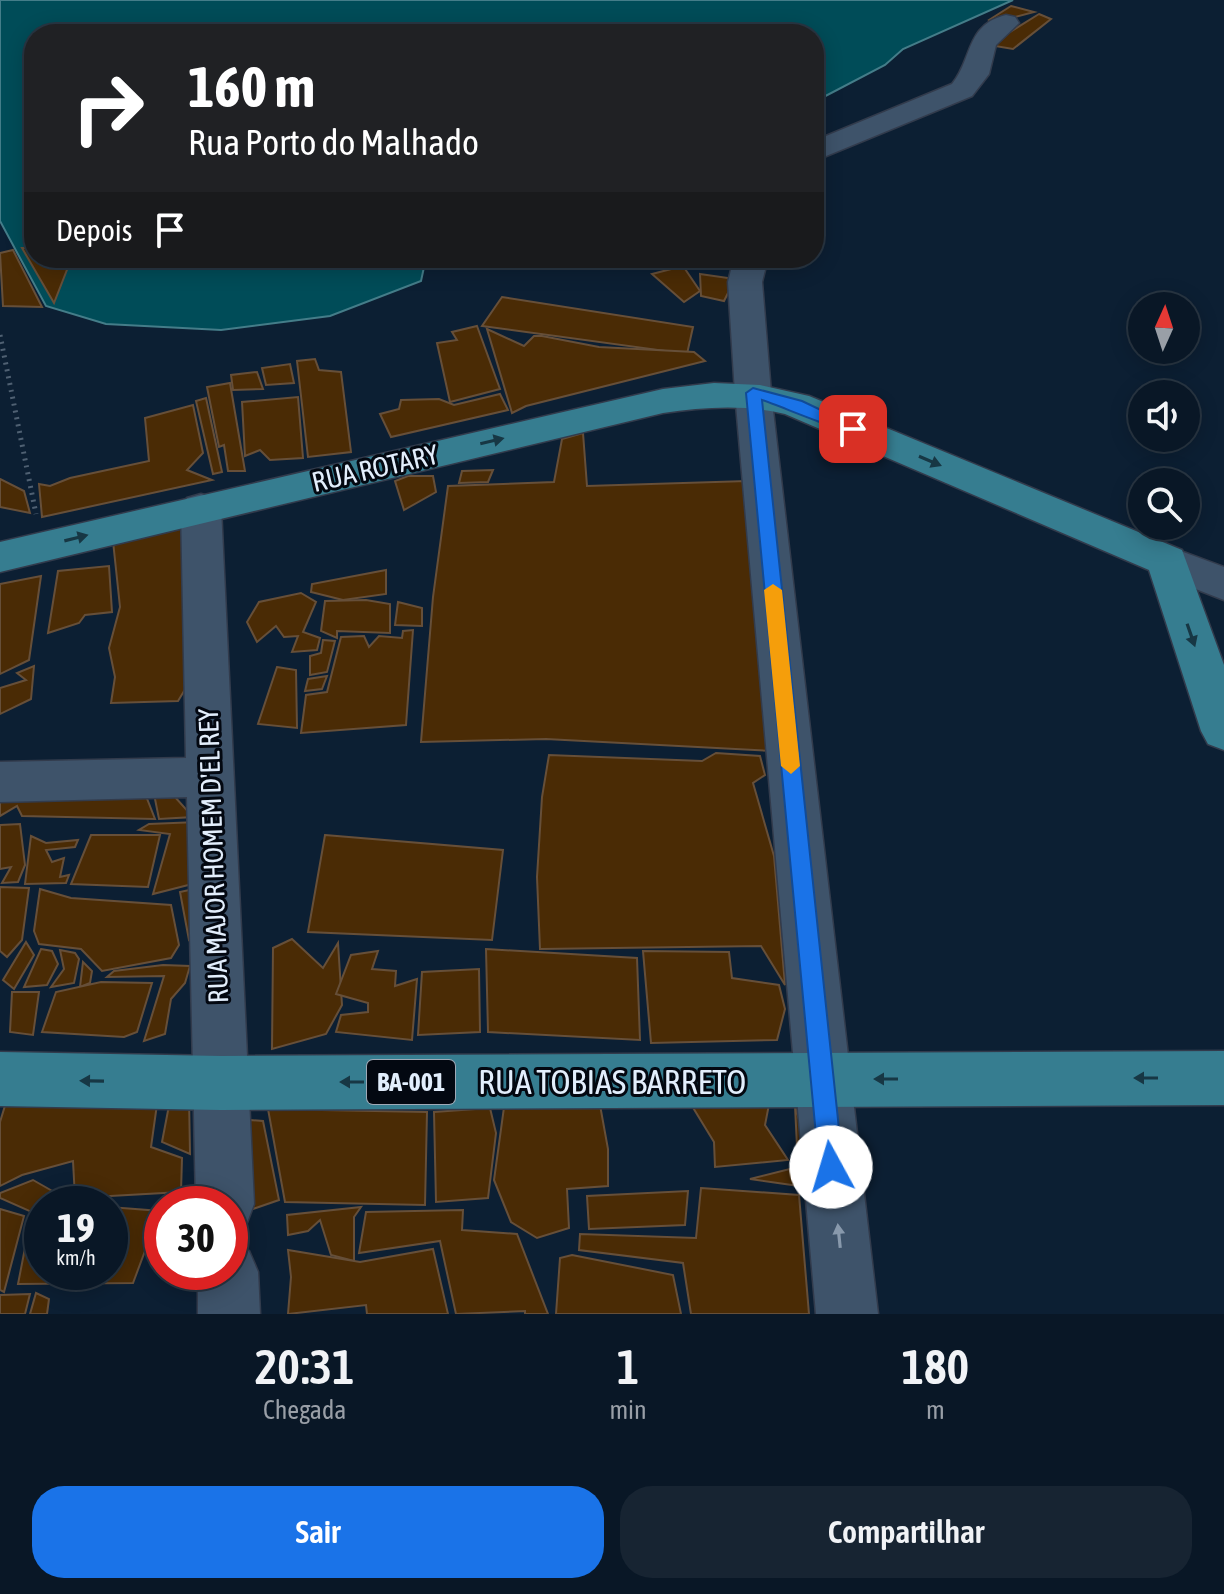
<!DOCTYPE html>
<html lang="pt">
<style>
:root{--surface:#091726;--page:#172432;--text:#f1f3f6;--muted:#999fa7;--line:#293643;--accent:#1a73e8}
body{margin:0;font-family:"Asap Condensed",sans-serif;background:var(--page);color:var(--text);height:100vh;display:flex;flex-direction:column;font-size:30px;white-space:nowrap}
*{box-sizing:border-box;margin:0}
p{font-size:26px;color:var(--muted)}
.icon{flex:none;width:44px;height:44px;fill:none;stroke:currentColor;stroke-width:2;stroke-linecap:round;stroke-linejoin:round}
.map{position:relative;height:1314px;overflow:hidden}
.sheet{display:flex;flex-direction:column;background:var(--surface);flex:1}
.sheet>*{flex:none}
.top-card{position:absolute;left:24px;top:24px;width:800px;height:244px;border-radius:32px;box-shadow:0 4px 20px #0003,0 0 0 2px var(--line);background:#202124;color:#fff;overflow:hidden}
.needle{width:52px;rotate:3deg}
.buttons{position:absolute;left:1128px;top:292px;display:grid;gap:16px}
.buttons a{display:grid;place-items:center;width:72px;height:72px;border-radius:50%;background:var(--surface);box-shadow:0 4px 20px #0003,0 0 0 2px var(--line);font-size:40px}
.speed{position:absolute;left:24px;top:1186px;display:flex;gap:16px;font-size:40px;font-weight:700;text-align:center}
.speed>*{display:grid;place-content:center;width:104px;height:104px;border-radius:50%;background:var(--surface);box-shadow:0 4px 20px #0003,0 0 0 2px var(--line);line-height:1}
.speed small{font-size:20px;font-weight:400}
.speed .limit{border:12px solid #d22;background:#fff;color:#111}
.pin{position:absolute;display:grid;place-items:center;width:68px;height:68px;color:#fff;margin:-34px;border-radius:16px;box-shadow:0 4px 12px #0006}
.me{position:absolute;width:88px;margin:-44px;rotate:354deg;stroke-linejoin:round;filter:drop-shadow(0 0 6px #0008)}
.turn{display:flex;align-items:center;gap:28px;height:168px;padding:0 32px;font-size:36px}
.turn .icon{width:104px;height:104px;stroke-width:2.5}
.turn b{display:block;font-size:56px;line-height:68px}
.then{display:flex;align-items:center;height:76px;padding:0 32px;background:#0003;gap:16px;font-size:30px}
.eta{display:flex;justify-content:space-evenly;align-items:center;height:136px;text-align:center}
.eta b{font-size:48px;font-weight:600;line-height:56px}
.button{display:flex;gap:16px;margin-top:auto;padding:16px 32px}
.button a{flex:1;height:92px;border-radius:32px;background:var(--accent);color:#fff;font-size:32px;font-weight:600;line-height:92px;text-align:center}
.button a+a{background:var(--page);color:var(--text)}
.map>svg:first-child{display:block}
.water{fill:#004c58;stroke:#447d89;stroke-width:2}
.building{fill:#4a2b05;stroke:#664f39;stroke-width:2}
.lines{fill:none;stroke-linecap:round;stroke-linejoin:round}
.minor-casing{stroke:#323b4c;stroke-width:3}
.major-casing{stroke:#323b4c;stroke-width:3}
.path{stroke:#4f6072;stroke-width:5;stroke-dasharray:2 5;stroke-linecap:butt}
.minor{fill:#3e536a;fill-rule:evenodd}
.major{fill:#367d90;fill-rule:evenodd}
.oneway{fill:#173744}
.oneway2{fill:#8899ac}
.route{fill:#1a73e8;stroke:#114b97;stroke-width:2}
.slow{fill:#f59e0b}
.labels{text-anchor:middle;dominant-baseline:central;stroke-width:6;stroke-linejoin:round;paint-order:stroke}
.shield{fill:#030811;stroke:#9fa9b6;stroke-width:2}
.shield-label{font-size:26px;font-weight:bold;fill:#e2eefc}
.street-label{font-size:28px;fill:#e2eefc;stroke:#030811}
.near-street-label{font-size:34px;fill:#e2eefc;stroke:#030811}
</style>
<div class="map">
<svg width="1224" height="1314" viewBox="0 0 1224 1314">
<rect width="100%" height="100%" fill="#0c1f33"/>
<!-- water -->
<polygon class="water" points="0,0 1013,0 903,49 885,65 814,102 814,34 34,34 34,258 426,258 421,281 330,316 221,330 106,324 46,306 0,221"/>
<!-- building -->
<g class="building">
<polygon points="1011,6 1034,12 1011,18 997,26 989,20"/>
<polygon points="1039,14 1051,19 1013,49 989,45"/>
<polygon points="34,236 34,258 68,258 70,262 54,303 22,248 27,248 25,237"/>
<polygon points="13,250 42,307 3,306 0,253"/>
<polygon points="683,266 700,291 684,302 652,274"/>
<polygon points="700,274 735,279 724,301 701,296"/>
<polygon points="502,297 693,327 687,354 482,326"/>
<polygon points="477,326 500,389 450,402 437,343 457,340 452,332"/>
<polygon points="487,329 524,346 534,336 542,336 599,347 694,352 705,361 526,406 512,413"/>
<polygon points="315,359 319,370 341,372 351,452 308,457 297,361"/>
<polygon points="290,364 294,383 266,385 262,368"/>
<polygon points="257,372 263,389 233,390 231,375"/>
<polygon points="230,383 245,471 228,471 224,445 219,447 207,387"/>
<polygon points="500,394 508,410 391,437 380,414 399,409 401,400 439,399 454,405"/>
<polygon points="298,397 303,458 270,460 260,450 245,456 242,402"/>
<polygon points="206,398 222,472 213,474 196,401"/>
<polygon points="193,405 203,453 187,470 212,480 42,517 39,484 50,486 70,478 149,461 145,418"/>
<polygon points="583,433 587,486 747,481 772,751 546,739 421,742 433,597 448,486 554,482 562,439"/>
<polygon points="493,470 488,482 459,483 462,471"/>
<polygon points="408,476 433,476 436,492 404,510 395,481"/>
<polygon points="0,479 24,491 30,513 0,507"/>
<polygon points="185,524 195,673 178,701 111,703 115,677 109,648 120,607 113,541"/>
<polygon points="109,566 112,612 85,615 79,623 48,633 58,571"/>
<polygon points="386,570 386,594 343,600 311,592 312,584"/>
<polygon points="41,576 29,660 0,674 0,584"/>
<polygon points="301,593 316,602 303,632 320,638 317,650 292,652 298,636 284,637 276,626 257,642 247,622 259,602"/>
<polygon points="366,600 390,604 390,633 337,631 337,638 321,631 325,601"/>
<polygon points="398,602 422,608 422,626 395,625"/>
<polygon points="413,630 406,725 301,733 306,695 327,692 341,637 364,636 369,647 379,636 402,638 403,631"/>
<polygon points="323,640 335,641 327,672 310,675 310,656 321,653"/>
<polygon points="34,666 31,699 0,714 0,688 26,680 17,673"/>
<polygon points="277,667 296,670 297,728 258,724"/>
<polygon points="327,676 322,689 305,691 308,679"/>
<polygon points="716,753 760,756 765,775 753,783 774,856 785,985 761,946 540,949 537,877 542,797 549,755 702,761"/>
<polygon points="0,783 144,791 155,819 22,816 17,806 0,816"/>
<polygon points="166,787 193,817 159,819 153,789"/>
<polygon points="197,822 204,881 153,894 170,834 139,830 149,824"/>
<polygon points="20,824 25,865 18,882 2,883 11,867 0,869 0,825"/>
<polygon points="91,835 160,835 148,887 71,884"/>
<polygon points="325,835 503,850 492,940 308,932"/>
<polygon points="31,836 46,843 78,840 75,847 46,850 52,862 64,858 60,877 69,875 66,883 25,884"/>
<polygon points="0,887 29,888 22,940 7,957 0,951"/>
<polygon points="203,887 210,930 189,940 180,892"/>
<polygon points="40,889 71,898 171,905 179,945 171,958 102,971 81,949 39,944 34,931"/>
<polygon points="292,939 323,968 338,943 342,1005 326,1034 272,1049 273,948"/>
<polygon points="26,942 34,955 14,989 3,980"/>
<polygon points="41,949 52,951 58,964 47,985 24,987"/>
<polygon points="486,949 637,958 640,1040 488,1032"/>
<polygon points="60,950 75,953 79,959 74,983 51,987 64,969"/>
<polygon points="378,951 372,969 396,971 395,986 417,979 412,1040 336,1032 341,1015 368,1012 368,1003 336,994 351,955"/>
<polygon points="643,951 729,952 732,978 779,985 785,1009 777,1040 651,1043"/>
<polygon points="83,962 92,971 90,983 80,987"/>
<polygon points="163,965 190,966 185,983 171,999 165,1034 144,1041 164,976 107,977 114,971"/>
<polygon points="479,969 480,1032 418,1035 422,972"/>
<polygon points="101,982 152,983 137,1032 124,1037 42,1032 56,992"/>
<polygon points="12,992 39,992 33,1035 10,1032"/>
<polygon points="159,1090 151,1147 182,1158 181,1192 75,1198 73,1161 22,1175 0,1186 0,1122 8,1096"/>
<polygon points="771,1094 765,1125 788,1160 715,1167 714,1142 689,1101"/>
<polygon points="171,1095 189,1096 190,1154 162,1142"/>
<polygon points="505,1100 600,1105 608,1149 608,1186 567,1189 569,1228 537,1238 511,1222 494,1180"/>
<polygon points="795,1106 820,1189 750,1179 798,1167"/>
<polygon points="490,1108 496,1133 488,1198 436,1202 434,1112"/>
<polygon points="268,1109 427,1112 425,1205 285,1202"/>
<polygon points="250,1120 263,1121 279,1200 250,1210"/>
<polygon points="33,1180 75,1204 42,1204 42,1272 110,1272 110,1207 160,1211 133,1283 18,1284 32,1212 0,1198 0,1193"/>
<polygon points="701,1188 799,1195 809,1314 691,1314 683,1263 579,1250 580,1234 696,1238"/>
<polygon points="688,1191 685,1225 589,1229 587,1196"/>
<polygon points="361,1207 354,1217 354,1261 331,1255 320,1220 308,1231 288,1235 287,1215"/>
<polygon points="0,1209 24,1216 4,1292 0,1290"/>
<polygon points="463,1210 462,1230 517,1234 548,1314 525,1314 525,1311 456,1314 440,1241 359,1253 366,1212"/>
<polygon points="433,1249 448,1314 367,1314 366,1305 288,1314 291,1277 288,1250 360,1262"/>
<polygon points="572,1255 673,1275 681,1314 556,1314 560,1258"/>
<polygon points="36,1293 49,1299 47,1314 30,1314"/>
<polygon points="30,1294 25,1314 0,1314 0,1295"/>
</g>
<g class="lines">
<defs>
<g id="minor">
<path d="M1006,15L1015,17L1019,23L996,45L989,74L972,96L814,161V141L952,84C973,59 965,25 1006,15Z"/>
<polygon points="734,258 768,258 762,282 771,393 878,1314 816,1314 735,393 728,282"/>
<polygon points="201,494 215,498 221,508 254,1204 246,1225 230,1231 230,1204 196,1204 187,797 0,802 0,762 186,758 181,508 187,498"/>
<polygon points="1167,546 1224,567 1224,600 1152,572 1146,561 1152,550"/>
<polygon points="230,1242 249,1251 258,1272 260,1314 198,1314 198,1272 230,1272"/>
</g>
<g id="major">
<path d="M714,383L760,385L809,396L1182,550L1224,665V750L1208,744L1201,731L1149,570L785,414C744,404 704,407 663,413L0,572V542L663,389Z"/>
<polygon points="1224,1051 1224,1105 221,1110 0,1106 0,1052 221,1056"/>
</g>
</defs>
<!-- minor casing -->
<use href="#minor" class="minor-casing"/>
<!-- major casing -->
<use href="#major" class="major-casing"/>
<!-- path -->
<polyline class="path" points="0,335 36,514"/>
<!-- minor -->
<use href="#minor" class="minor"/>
<!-- major -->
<use href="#major" class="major"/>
</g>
<!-- one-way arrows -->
<defs><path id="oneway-solid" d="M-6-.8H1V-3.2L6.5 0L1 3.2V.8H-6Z" transform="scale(2)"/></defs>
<g class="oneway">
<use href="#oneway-solid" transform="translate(492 441) rotate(-13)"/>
<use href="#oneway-solid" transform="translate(930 461) rotate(23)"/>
<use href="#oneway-solid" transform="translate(76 538) rotate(-14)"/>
<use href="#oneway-solid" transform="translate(1191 635) rotate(71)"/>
<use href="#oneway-solid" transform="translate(1146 1078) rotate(180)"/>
<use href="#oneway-solid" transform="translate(886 1079) rotate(180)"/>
<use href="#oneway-solid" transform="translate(92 1081) rotate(-179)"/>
<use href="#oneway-solid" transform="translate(352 1082) rotate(180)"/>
</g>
<use class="oneway2" href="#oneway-solid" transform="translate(839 1236) rotate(-96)"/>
<!-- route -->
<path class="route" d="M753,388L802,401L861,429L859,432C846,435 781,406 762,400L843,1167L840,1176L831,1179L823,1176L819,1167L746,393Z"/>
<!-- slow -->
<polygon class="slow" points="773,584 782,590 800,766 791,774 781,766 764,590"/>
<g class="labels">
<!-- shield labels -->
<rect class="shield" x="367" y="1060" width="88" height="44" rx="6"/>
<g class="shield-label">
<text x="411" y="1082">BA-001</text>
</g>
<!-- street labels -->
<g class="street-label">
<text transform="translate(375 468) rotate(-13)">RUA ROTARY</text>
<text transform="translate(213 856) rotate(-92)">RUA MAJOR HOMEM D'EL REY</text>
</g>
<!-- near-street labels -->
<g class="near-street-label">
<text x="612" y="1081">RUA TOBIAS BARRETO</text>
</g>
</g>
</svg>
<div class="buttons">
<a><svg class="needle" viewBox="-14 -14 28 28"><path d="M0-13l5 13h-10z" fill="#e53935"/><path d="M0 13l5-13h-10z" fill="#999fa7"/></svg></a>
<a><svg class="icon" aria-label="sound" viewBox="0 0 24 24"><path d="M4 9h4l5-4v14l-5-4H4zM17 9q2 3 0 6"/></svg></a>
<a><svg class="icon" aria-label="search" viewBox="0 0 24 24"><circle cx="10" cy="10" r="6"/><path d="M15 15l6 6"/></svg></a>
</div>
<div class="speed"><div>19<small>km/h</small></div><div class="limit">30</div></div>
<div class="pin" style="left:853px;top:429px;background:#d93025"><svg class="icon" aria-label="arrive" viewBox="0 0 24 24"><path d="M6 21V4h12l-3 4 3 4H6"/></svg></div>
<svg class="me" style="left:831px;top:1167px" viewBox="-20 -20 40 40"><circle r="19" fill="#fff"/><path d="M0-13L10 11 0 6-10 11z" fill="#1a73e8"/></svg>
<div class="top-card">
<div class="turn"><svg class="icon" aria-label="right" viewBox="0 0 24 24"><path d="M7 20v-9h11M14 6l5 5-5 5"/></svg><div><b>160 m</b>Rua Porto do Malhado</div></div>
<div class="then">Depois<svg class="icon" aria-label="arrive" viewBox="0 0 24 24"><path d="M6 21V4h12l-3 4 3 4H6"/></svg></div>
</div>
</div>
<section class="sheet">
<div class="eta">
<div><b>20:31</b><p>Chegada</p></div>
<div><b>1</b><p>min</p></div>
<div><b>180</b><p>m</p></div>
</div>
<div class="button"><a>Sair</a><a>Compartilhar</a></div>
</section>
